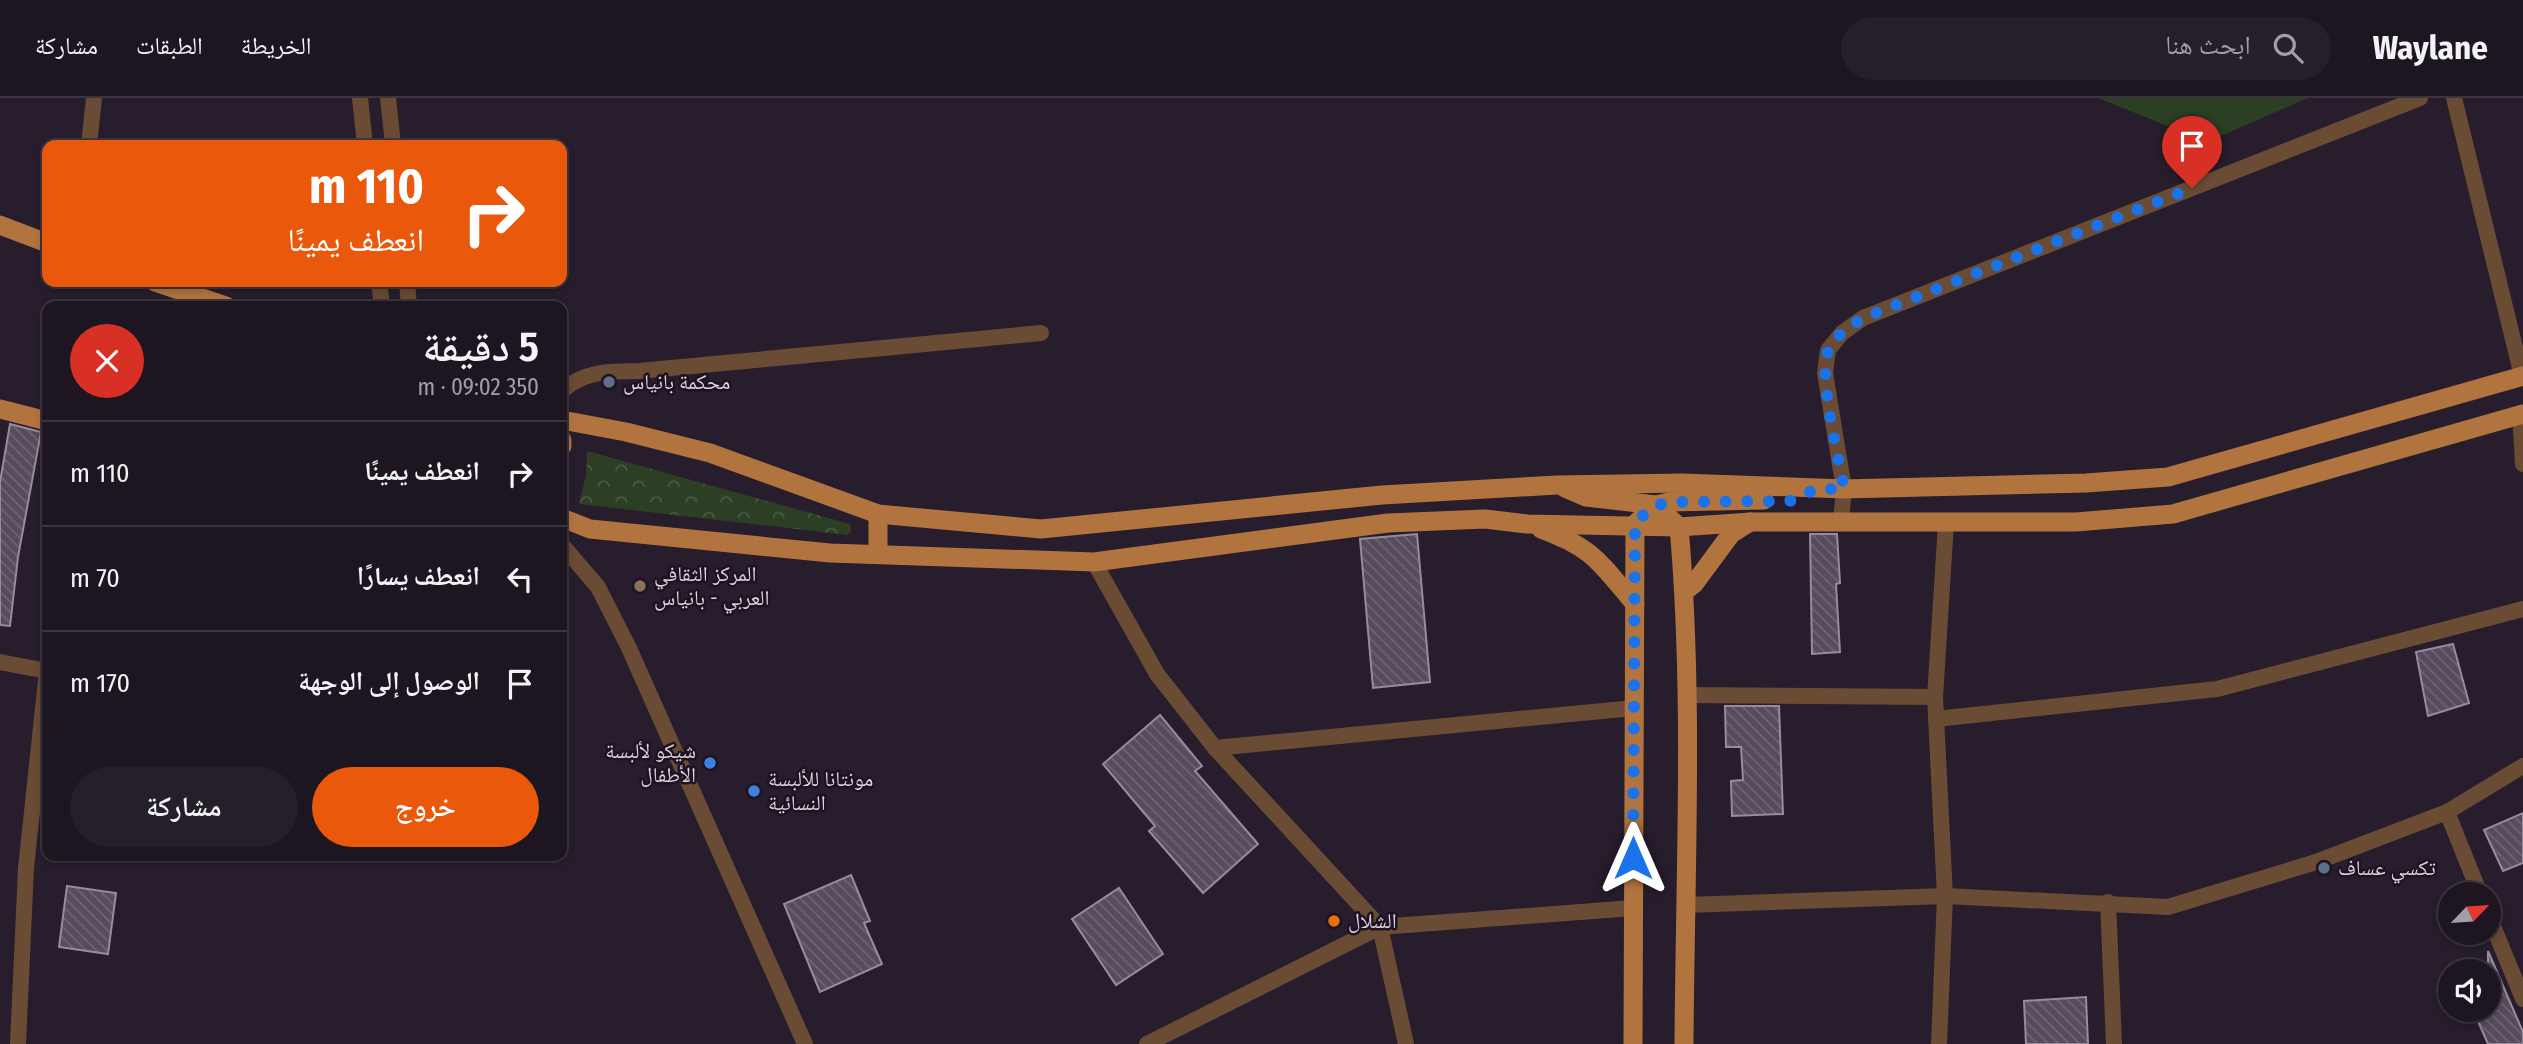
<!DOCTYPE html>
<html lang="ar">
<meta charset="utf-8">
<style>
:root{--surface:#1d1621;--page:#251f2a;--text:#f1f3f6;--muted:#a09fa5;--line:#3b353f;--accent:#ea580c}
body{margin:0;font-family:"Fira Sans Condensed","Noto Naskh Arabic",sans-serif;background:var(--page);color:var(--text);direction:rtl;height:100vh;display:flex;flex-direction:column;font-size:26px;white-space:nowrap}
*{box-sizing:border-box;margin:0}
p{font-size:23px;color:var(--muted)}
.icon{flex:none;width:38px;height:38px;fill:none;stroke:currentColor;stroke-width:2;stroke-linecap:round;stroke-linejoin:round}
.map{position:relative;flex:1;overflow:hidden;direction:ltr}
.details{position:absolute;left:42px;top:203px;width:525px;height:560px;display:flex;flex-direction:column;background:var(--surface);border-radius:14px;box-shadow:0 4px 10px #0003,0 0 0 2px var(--line);direction:rtl}
.details>*{flex:none}
.hud{position:absolute;left:42px;top:42px;width:525px;height:147px;border-radius:14px;box-shadow:0 4px 10px #0003,0 0 0 2px var(--line);direction:rtl;background:#ea580c;color:#fff;overflow:hidden}
.needle{width:46px;rotate:65deg}
.buttons{position:absolute;left:2438px;top:784px;display:grid;gap:14px}
.buttons a{display:grid;place-items:center;width:63px;height:63px;border-radius:50%;background:var(--surface);box-shadow:0 4px 10px #0003,0 0 0 2px var(--line);font-size:35px}
.pin{position:absolute;display:grid;place-items:center;width:60px;height:60px;color:#fff;margin:-72px -30px;border-radius:50% 50% 50% 0;rotate:-45deg;box-shadow:0 0 7px #0007}
.pin .icon{rotate:45deg}
.me{position:absolute;width:77px;margin:-38px;rotate:0deg;stroke-linejoin:round;filter:drop-shadow(0 0 5px #0008)}
.turn{display:flex;align-items:center;gap:24px;height:147px;padding:0 28px;font-size:32px}
.turn .icon{width:91px;height:91px;stroke-width:2.5}
.turn b{display:block;font-size:49px;line-height:60px}
.round{display:grid;place-items:center;flex:none;width:74px;height:74px;border-radius:37px;background:var(--page)}
.overview{display:flex;align-items:center;justify-content:space-between;height:119px;padding:0 28px}
h1{font-size:42px;font-weight:600;line-height:52px}
.action{display:flex;gap:14px;margin-top:auto;padding:14px 28px}
.action a{flex:1;height:80px;border-radius:42px;background:var(--accent);color:#fff;font-size:28px;font-weight:600;line-height:80px;text-align:center}
.action a+a{background:var(--page);color:var(--text)}
ul{padding:0;list-style:none}
li{display:flex;align-items:center;gap:21px;height:105px;padding:0 28px;border-top:2px solid var(--line)}
li div{flex:1}
li b{display:block;font-size:26px}
li em{font-style:normal}
header{display:flex;align-items:center;gap:42px;box-sizing:border-box;height:98px;padding:0 35px;background:var(--surface);border-bottom:2px solid var(--line)}
header strong{font-size:33px}
nav{display:flex;gap:38px;margin-inline-start:auto;font-size:24px}
.search{width:490px;height:63px;background:var(--page);display:flex;align-items:center;gap:18px;box-sizing:border-box;padding:0 24px;border-radius:38px;color:var(--muted);font-size:26px}
.map>svg:first-child{display:block}
.grass{fill:#2c3f24}
.park{fill:url(#park-crowns)}
.building{fill:url(#building-back-hatch);stroke:#978b9e;stroke-width:2}
.lines{fill:none;stroke-linecap:round;stroke-linejoin:round}
.minor{stroke:#6a4b33;stroke-width:16}
.primary{stroke:#b2743e;stroke-width:19}
.route{stroke:#1a73e8;stroke-width:12;stroke-dasharray:0 21.6}
.service-dot{fill:#5c6f8a;stroke:#1d1322;stroke-width:2.5}
.education-dot{fill:#8d6e63;stroke:#1d1322;stroke-width:2.5}
.shop-dot{fill:#3f7fe0;stroke:#1d1322;stroke-width:2.5}
.food-dot{fill:#e8710a;stroke:#1d1322;stroke-width:2.5}
.labels{text-anchor:middle;dominant-baseline:central;stroke-width:5;stroke-linejoin:round;paint-order:stroke}
.poi-label{font-size:21px;fill:#dbd4de;stroke:#1d1322;text-anchor:start}
</style>
<header>
<strong>Waylane</strong>
<div class="search"><svg class="icon" aria-label="search" viewBox="0 0 24 24"><circle cx="10" cy="10" r="6"/><path d="M15 15l6 6"/></svg>ابحث هنا</div>
<nav><a>الخريطة</a><a>الطبقات</a><a>مشاركة</a></nav>
</header>
<div class="map">
<svg width="2523" height="946" viewBox="0 0 2523 946">
<defs>
<pattern id="park-crowns" width="20" height="18" patternUnits="userSpaceOnUse" patternTransform="scale(1.75)"><rect width="20" height="18" fill="#2c3f24"/><path d="M2 6a3 3 0 1 1 6 0M12 15a3 3 0 1 1 6 0" fill="none" stroke="#4a5a43"/></pattern>
<pattern id="building-back-hatch" width="6" height="6" patternUnits="userSpaceOnUse" patternTransform="scale(1.75)"><rect width="6" height="6" fill="#574b5c"/><path d="M-1 5l2 2M0 0l6 6M5-1l2 2" fill="none" stroke="#6f6473"/></pattern>
</defs>
<rect width="100%" height="100%" fill="#271d2c"/>
<!-- grass -->
<polygon class="grass" points="2098,0 2308,0 2207,44"/>
<!-- park -->
<polygon class="park" points="587,353 850,426 851,433 848,437 579,406 586,377"/>
<!-- building -->
<g class="building">
<polygon points="10,326 41,334 18,459 10,528 0,527 0,384"/>
<polygon points="1417,436 1430,584 1373,590 1360,441"/>
<polygon points="1810,436 1837,436 1840,485 1836,486 1840,554 1812,556"/>
<polygon points="2453,546 2469,605 2428,618 2416,554"/>
<polygon points="1725,608 1779,608 1783,716 1732,718 1731,683 1743,682 1741,649 1726,649"/>
<polygon points="1160,617 1202,668 1195,673 1258,746 1203,795 1149,733 1155,728 1103,666"/>
<polygon points="2523,715 2523,765 2503,773 2484,732"/>
<polygon points="851,777 870,823 864,825 882,866 820,894 784,806"/>
<polygon points="67,788 116,795 108,856 59,849"/>
<polygon points="1119,790 1163,856 1116,887 1072,821"/>
<polygon points="2488,853 2523,934 2523,946 2488,946 2473,912 2488,912"/>
<polygon points="2086,899 2088,946 2026,946 2024,903"/>
</g>
<g class="lines">
<!-- minor -->
<g class="minor">
<polyline points="360,0 365,47"/>
<polyline points="388,0 393,47"/>
<polyline points="2454,0 2522,278"/>
<polyline points="89,47 94,0"/>
<polyline points="379,184 382,208"/>
<polyline points="407,184 409,208"/>
<path d="M562,293C583,273 611,273 639,273L1041,235"/>
<polyline points="2520,317 2523,366"/>
<polyline points="1841,423 1844,391 1825,275 1828,252 1842,235 1863,220 2420,0"/>
<polyline points="562,447 598,489 629,550 805,946"/>
<polyline points="1094,464 1157,576 1215,650 1380,829 1406,946"/>
<polyline points="0,564 47,573 26,770 18,946"/>
<polyline points="1686,597 1935,599"/>
<polyline points="1936,621 2217,591 2523,511"/>
<polyline points="1215,650 1634,610"/>
<polyline points="2447,714 2480,796"/>
<polyline points="2108,804 2114,946"/>
<polyline points="1685,807 1945,798 2168,809 2316,764 2447,714 2523,668"/>
<polyline points="2488,816 2523,901"/>
<polyline points="1147,946 1380,829 1633,810"/>
<polyline points="1939,946 1945,798 1935,599 1946,425"/>
</g>
<!-- primary -->
<g class="primary">
<polyline points="0,127 47,145"/>
<polyline points="155,184 226,208"/>
<polyline points="0,311 47,323"/>
<polyline points="562,322 626,334 710,355 878,416 1041,431 1382,397 1557,387 1682,385 1844,391 2086,385 2168,379 2523,278"/>
<polyline points="562,342 562,348"/>
<path d="M1565,390L1586,399L1656,407L1679,429C1694,600 1685,774 1684,946"/>
<polyline points="878,416 878,456"/>
<polyline points="562,420 590,431 830,455 1094,464 1388,425 1485,421 1527,426 1679,429 1751,424 2076,424 2173,416 2523,316"/>
<path d="M1541,431C1594,450 1600,465 1635,506"/>
<polyline points="1685,493 1694,486 1731,436 1750,424"/>
<polyline points="1633,946 1635,426 1656,407 1669,404 1764,402"/>
</g>
</g>
<g class="lines">
<!-- route -->
<path class="route" d="M1633,760L1635,426C1645,414 1654,407 1669,404L1790,403L1816,391H1844C1839,361 1818,278 1828,253C1834,238 1851,228 1863,220L2192,90"/>
</g>
<!-- markers -->
<g class="service-dot">
<circle cx="609" cy="284" r="7"/>
<circle cx="2324" cy="770" r="7"/>
</g>
<circle class="education-dot" cx="640" cy="488" r="7"/>
<g class="shop-dot">
<circle cx="710" cy="665" r="7"/>
<circle cx="754" cy="693" r="7"/>
</g>
<circle class="food-dot" cx="1334" cy="823" r="7"/>
<g class="labels">
<!-- poi labels -->
<g class="poi-label">
<text x="623" y="284">محكمة بانياس</text>
<text x="654" y="476">المركز الثقافي<tspan x="654" dy="24">العربي - بانياس</tspan></text>
<text x="696" y="653" text-anchor="end">شيكو لألبسة<tspan x="696" dy="24">الأطفال</tspan></text>
<text x="768" y="681">مونتانا للألبسة<tspan x="768" dy="24">النسائية</tspan></text>
<text x="2338" y="770">تكسي عساف</text>
<text x="1348" y="823">الشلال</text>
</g>
</g>
</svg>
<div class="buttons">
<a><svg class="needle" viewBox="-14 -14 28 28"><path d="M0-13l5 13h-10z" fill="#e53935"/><path d="M0 13l5-13h-10z" fill="#a09fa5"/></svg></a>
<a><svg class="icon" aria-label="sound" viewBox="0 0 24 24"><path d="M4 9h4l5-4v14l-5-4H4zM17 9q2 3 0 6"/></svg></a>
</div>
<div class="pin" style="left:2192px;top:90px;background:#d93025"><svg class="icon" aria-label="arrive" viewBox="0 0 24 24"><path d="M6 21V4h12l-3 4 3 4H6"/></svg></div>
<svg class="me" style="left:1633px;top:760px" viewBox="-20 -20 40 40"><path d="M0-17L14 15 0 8-14 15z" fill="#1a73e8" stroke="#fff" stroke-width="4"/></svg>
<div class="hud">
<div class="turn"><svg class="icon" aria-label="right" viewBox="0 0 24 24"><path d="M7 20v-9h11M14 6l5 5-5 5"/></svg><div><b>110 m</b>انعطف يمينًا</div></div>
</div>
<section class="details">
<div class="overview"><div><h1>5 دقيقة</h1><p>350 m · 09:02</p></div><a class="round" style="background:#d93025;color:#fff"><svg class="icon" aria-label="close" viewBox="0 0 24 24"><path d="M6 6l12 12M18 6L6 18"/></svg></a></div>
<ul>
<li><svg class="icon" aria-label="right" viewBox="0 0 24 24"><path d="M7 20v-9h11M14 6l5 5-5 5"/></svg><div><b>انعطف يمينًا</b></div><em>110 m</em></li>
<li><svg class="icon" aria-label="left" viewBox="0 0 24 24"><path d="M17 20v-9H6M10 6l-5 5 5 5"/></svg><div><b>انعطف يسارًا</b></div><em>70 m</em></li>
<li><svg class="icon" aria-label="arrive" viewBox="0 0 24 24"><path d="M6 21V4h12l-3 4 3 4H6"/></svg><div><b>الوصول إلى الوجهة</b></div><em>170 m</em></li>
</ul>
<div class="action"><a>خروج</a><a>مشاركة</a></div>
</section>
</div>
